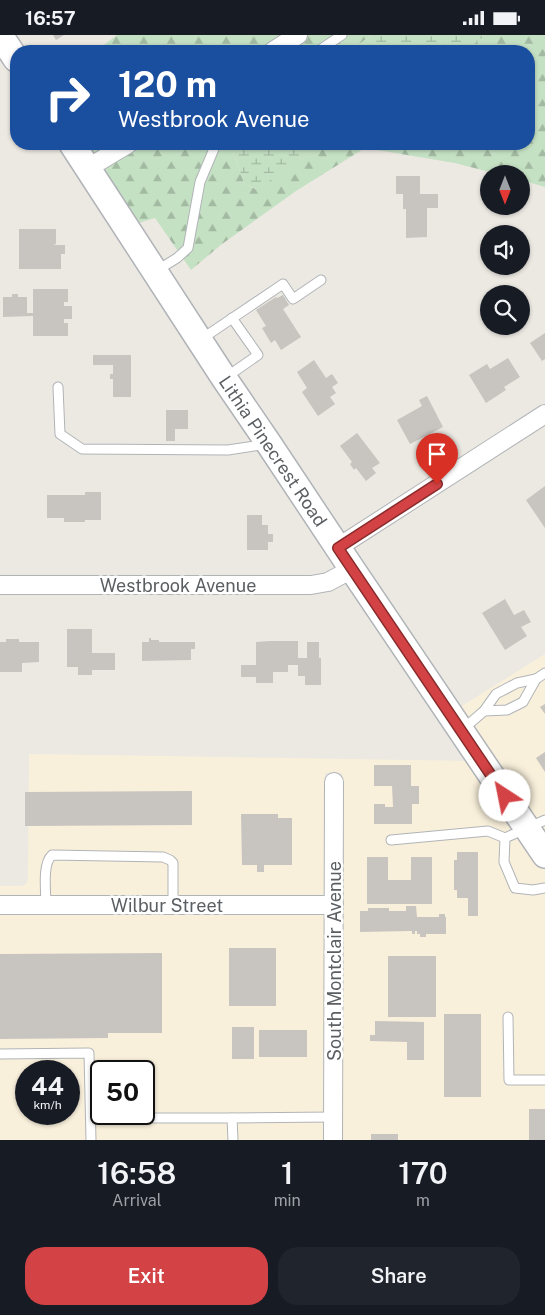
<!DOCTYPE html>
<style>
:root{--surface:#171b24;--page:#20242c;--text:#f1f3f6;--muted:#9ea1a6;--accent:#d34244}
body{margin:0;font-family:"Public Sans",sans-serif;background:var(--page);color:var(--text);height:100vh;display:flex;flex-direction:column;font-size:19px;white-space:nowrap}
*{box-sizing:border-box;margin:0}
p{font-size:16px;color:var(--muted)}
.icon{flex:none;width:28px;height:28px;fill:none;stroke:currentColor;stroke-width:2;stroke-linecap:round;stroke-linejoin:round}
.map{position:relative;height:1105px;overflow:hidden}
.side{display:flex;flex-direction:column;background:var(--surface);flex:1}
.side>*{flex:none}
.banner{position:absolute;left:10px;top:10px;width:525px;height:105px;border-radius:20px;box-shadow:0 1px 4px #0004;background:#1a4fa0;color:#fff;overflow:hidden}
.needle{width:32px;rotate:180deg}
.fabs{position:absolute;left:480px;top:130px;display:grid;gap:10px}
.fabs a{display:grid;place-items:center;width:50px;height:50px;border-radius:50%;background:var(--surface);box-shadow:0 1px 4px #0004;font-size:25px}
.speed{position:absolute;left:15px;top:1025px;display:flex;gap:10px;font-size:25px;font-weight:700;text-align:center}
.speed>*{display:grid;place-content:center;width:65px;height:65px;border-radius:50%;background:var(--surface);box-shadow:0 1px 4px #0004;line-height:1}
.speed small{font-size:12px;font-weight:400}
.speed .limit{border:2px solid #111;border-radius:8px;background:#fff;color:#111}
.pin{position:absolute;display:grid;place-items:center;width:42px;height:42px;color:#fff;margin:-51px -21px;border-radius:50% 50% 50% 0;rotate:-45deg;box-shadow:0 0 5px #0007}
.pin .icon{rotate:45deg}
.me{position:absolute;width:55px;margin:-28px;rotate:326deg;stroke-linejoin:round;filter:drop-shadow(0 0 4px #0008)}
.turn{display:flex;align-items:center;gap:18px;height:105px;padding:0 25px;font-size:22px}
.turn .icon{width:65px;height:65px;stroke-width:2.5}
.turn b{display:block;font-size:35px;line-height:42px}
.eta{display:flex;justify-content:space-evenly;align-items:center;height:85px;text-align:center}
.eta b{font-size:30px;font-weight:600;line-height:35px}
.action{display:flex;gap:10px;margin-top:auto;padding:10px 25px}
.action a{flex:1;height:58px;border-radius:20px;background:var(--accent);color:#fff;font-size:20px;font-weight:600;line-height:58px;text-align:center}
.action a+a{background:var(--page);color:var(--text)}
.status{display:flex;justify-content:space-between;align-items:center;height:35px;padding:0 25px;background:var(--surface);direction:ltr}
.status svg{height:14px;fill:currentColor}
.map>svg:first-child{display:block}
.commercial{fill:#f9f0db;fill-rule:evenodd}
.forest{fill:url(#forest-firs)}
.wetland{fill:url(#wetland-marsh)}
.building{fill:#c8c4c0}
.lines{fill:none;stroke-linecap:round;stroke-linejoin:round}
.lane-casing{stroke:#b1b4b7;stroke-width:11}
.street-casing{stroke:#b1b4b7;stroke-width:20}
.secondary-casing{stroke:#b0b3b7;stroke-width:28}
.lane{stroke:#fff;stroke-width:9}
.street{stroke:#fff;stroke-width:18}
.secondary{stroke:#fff;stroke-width:25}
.route-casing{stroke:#892b2c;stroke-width:12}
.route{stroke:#d34244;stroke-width:9}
.labels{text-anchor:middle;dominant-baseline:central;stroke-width:5;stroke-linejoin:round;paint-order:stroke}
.street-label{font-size:18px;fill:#5b5f62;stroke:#fff}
</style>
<div class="status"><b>16:57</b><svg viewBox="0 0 49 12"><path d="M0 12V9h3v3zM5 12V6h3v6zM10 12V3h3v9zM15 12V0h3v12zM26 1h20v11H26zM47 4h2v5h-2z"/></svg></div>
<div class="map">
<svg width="545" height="1105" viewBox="0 0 545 1105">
<defs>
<pattern id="forest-firs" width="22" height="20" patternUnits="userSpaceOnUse" patternTransform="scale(1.25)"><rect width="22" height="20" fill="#c5e1c3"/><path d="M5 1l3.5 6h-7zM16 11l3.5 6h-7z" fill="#a3baa2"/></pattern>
<pattern id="wetland-marsh" width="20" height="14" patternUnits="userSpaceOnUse" patternTransform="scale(1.25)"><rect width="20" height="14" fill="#c5e1c3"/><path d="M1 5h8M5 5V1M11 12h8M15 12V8" fill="none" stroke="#a3baa2"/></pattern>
</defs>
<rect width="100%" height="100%" fill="#ece9e3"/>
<!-- commercial -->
<g class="commercial">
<polygon points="545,619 545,804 457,674"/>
<polygon points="29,719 471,726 545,836 545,1105 341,1105 342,738 325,738 325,860 0,860 0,851 23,851 27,848 28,843"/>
<path d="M0,880H325L324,1105H0ZM26,1036H69V1079H26ZM101,1036H144V1079H101Z"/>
</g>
<!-- forest -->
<g class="forest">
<polygon points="117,0 372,0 350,16 96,16"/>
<polygon points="486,0 545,0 545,152 521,145 521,139 497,139 455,128 365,113 296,156 222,209 191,235 155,183 135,189 83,109 230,109 245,150 256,154 325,109 529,109 529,16 464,16"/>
</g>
<!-- wetland -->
<g class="wetland">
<polygon points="372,0 486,0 464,16 350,16"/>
<polygon points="230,109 325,109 257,154 245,150"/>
</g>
<!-- building -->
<g class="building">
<polygon points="53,0 64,0 56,5"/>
<polygon points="396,141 420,141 420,159 438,159 438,173 427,173 427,202 406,203 406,174 403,174 403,159 396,159"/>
<polygon points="19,194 56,194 56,209 53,210 65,210 65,219 61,219 61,234 19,234"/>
<polygon points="33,254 68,254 68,267 64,267 64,271 72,271 72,284 64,284 64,288 68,288 68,301 33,301 33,281 3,282 3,262 12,262 12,259 18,259 18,262 27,262 27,278 33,278"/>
<polygon points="283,260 289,270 283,274 301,302 281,315 275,305 271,308 262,293 266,291 256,275 276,262 277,263"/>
<polygon points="545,298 545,324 542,326 530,308"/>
<polygon points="93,320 131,320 131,362 113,362 113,344 110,344 110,339 113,339 113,330 93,330"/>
<polygon points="508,323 520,342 504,352 506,355 486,368 469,340 487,329 490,334"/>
<polygon points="314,325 326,343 332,339 338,348 332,352 336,358 330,362 335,369 318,381 302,357 307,353 297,337"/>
<polygon points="427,361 443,392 410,409 397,385 422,371 419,365"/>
<polygon points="166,375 188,375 188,394 175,394 175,406 166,406"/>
<polygon points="357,398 380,428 372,433 376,438 366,446 356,433 354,435 350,429 352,427 340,411"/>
<polygon points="545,451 545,493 526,465"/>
<polygon points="85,457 101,457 101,485 85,485 85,487 64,487 64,483 47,483 47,460 85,460"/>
<polygon points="247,480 262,480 262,490 268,490 268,499 273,499 273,507 268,507 268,515 247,515"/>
<polygon points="505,564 514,580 524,575 531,587 521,592 527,601 505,615 482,578"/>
<polygon points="67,594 92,594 92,618 115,618 115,635 92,635 92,640 78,640 78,632 67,632"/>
<polygon points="149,603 151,603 151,605 159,605 159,607 195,607 195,614 191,614 191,625 142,626 142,607 149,607"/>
<polygon points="6,604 19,604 19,607 39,607 39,627 22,628 22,637 0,637 0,607 6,607"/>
<polygon points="270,606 298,606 298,623 307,623 307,607 319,607 319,623 321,623 321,650 305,650 305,641 298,641 298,630 288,630 288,637 273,637 273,648 256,648 256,642 241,642 241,630 256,630 256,607"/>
<polygon points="545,669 545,679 540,672"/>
<polygon points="545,717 545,737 536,723"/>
<polygon points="374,730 411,730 411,751 419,751 419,769 412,769 412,789 374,789 374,769 385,769 385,772 393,772 392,751 374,751"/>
<polygon points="192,756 192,790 25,791 25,757"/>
<polygon points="241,779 278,779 278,783 292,783 292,830 264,830 264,837 257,837 257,830 242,830"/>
<polygon points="457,817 478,817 478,881 468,881 468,863 457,863 457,855 454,855 454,825 457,825"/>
<polygon points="367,822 388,822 388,845 411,845 411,822 432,822 432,869 367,869"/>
<polygon points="406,871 416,871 417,882 439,882 439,879 445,879 445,882 446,882 446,899 426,899 426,902 420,902 420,899 417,899 417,896 415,896 415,899 412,899 412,896 360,897 360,876 368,876 368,873 389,873 389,876 406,876"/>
<rect x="229" y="913" width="47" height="58"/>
<polygon points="162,918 162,998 108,998 108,1003 0,1004 0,919"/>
<rect x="388" y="921" width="48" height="61"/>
<rect x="444" y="979" width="37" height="83"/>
<polygon points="375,986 424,987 424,1025 407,1025 407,1007 370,1006 370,1000 375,1000"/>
<rect x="232" y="992" width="22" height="32"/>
<rect x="259" y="995" width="48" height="27"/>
<rect x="529" y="1074" width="16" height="31"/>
<rect x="371" y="1099" width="27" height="6"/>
</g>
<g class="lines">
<defs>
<g id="lane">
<polyline points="318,16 342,0"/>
<polyline points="156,236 177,223 188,213 200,147 216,109"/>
<polyline points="200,305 283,249 293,264 321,245"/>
<polyline points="225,343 258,320 232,283"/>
<polyline points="58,352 60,399 82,414 228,415 267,409"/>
<polyline points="484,676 507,675 523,667 536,644 545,638"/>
<polyline points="463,694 484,676 496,659 517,648 536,644"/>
<polyline points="545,785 505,803 504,827 515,853 533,855 545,853"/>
<polyline points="391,805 488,796 505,803"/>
<path d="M46,870C46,856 42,829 52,820L163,822L170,825L173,828V870"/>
<polyline points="508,982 509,1045 545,1045"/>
<polyline points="0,1019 89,1018 91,1105"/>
<polyline points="154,1083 232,1083"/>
<polyline points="233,1105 232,1083 333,1082"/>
</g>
<g id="street">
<polyline points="273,16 298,0"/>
<polyline points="88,133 128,109"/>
<polyline points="337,513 545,379"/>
<polyline points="0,550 311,550 328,547 352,534"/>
<polyline points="0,870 334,870"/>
<polyline points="333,1105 334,747"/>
</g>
<g id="secondary">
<polyline points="0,0 16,24"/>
<polyline points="72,109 224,343 269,409 352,534 545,820"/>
</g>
</defs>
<!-- lane casing -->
<use href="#lane" class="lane-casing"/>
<!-- street casing -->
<use href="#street" class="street-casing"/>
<!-- secondary casing -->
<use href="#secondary" class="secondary-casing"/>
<!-- lane -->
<use href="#lane" class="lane"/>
<!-- street -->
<use href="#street" class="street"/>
<!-- secondary -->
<use href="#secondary" class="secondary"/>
</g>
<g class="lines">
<defs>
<polyline id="route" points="437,449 338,513 505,761"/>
</defs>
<!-- route casing -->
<use href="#route" class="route-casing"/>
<!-- route -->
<use href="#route" class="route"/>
</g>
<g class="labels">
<!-- street labels -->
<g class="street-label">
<text transform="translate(273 416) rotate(56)">Lithia Pinecrest Road</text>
<text x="178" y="550">Westbrook Avenue</text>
<text x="167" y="870">Wilbur Street</text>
<text transform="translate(334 926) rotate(-90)">South Montclair Avenue</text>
</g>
</g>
</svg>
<div class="fabs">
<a><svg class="needle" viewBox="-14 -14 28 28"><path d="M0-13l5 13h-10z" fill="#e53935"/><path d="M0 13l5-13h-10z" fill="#9ea1a6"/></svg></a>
<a><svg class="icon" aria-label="sound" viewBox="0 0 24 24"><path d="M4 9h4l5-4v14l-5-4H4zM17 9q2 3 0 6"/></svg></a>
<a><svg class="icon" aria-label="search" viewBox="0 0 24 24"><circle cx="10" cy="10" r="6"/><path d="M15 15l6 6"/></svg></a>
</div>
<div class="speed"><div>44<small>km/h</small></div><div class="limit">50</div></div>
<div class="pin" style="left:437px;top:449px;background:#d93025"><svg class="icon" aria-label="arrive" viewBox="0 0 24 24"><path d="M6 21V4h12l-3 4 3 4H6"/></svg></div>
<svg class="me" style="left:505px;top:761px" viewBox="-20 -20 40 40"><circle r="19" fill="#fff"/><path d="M0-13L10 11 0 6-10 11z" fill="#d34244"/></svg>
<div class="banner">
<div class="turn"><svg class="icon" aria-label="right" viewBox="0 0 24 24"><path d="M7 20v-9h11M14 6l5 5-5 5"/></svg><div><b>120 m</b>Westbrook Avenue</div></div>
</div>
</div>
<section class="side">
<div class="eta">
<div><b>16:58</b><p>Arrival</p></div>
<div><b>1</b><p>min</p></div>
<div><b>170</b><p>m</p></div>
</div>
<div class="action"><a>Exit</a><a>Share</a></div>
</section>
